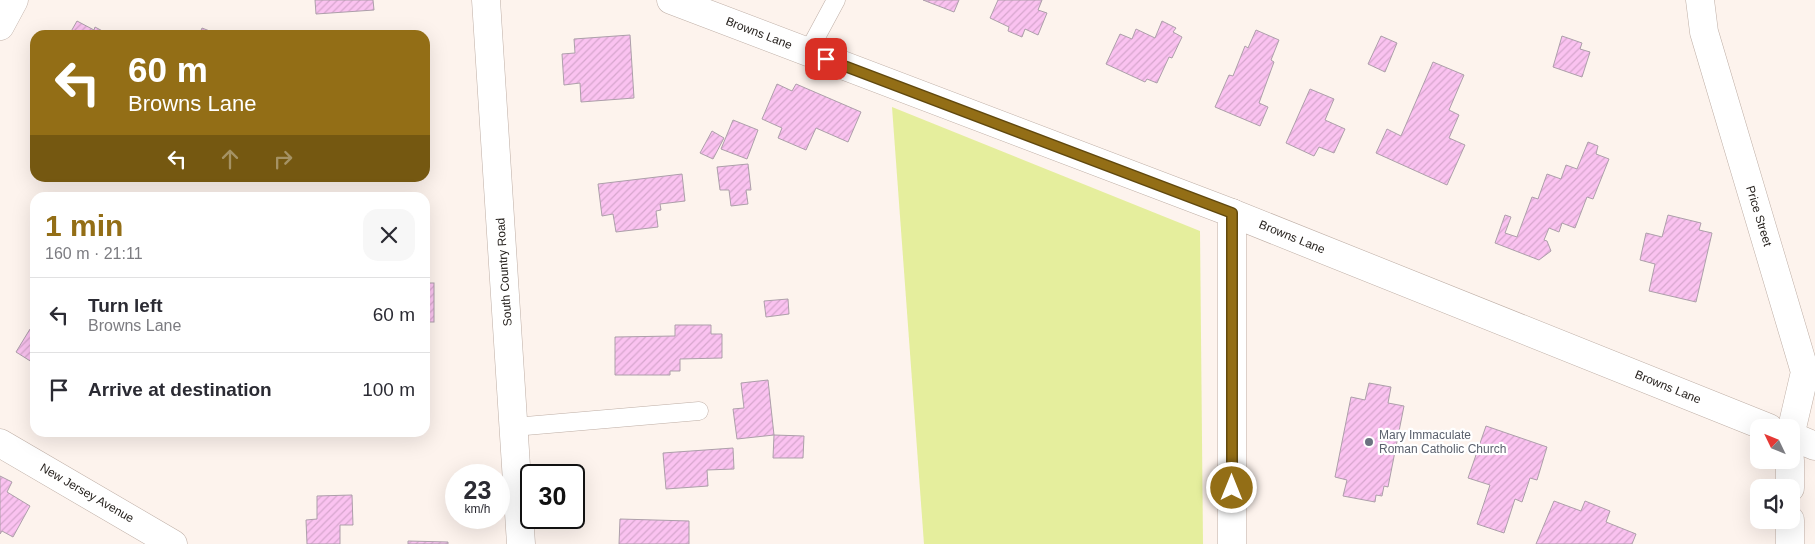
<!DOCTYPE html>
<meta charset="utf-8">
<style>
:root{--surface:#fff;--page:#f7f7f7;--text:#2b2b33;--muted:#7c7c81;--line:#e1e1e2;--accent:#936e16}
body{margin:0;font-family:Arial,sans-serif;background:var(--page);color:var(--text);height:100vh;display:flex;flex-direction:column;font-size:19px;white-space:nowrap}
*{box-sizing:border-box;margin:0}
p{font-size:16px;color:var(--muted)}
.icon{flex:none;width:28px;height:28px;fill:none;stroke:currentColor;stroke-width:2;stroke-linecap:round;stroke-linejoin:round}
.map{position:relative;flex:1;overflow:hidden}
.side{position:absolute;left:30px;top:192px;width:400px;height:245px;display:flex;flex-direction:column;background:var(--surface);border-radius:15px;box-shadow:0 5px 20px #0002}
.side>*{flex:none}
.top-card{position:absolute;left:30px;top:30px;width:400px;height:152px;border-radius:15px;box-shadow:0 5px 20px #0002;background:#936e16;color:#fff;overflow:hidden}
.needle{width:32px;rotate:313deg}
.controls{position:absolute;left:1750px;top:419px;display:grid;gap:10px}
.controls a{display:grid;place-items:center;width:50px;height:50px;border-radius:10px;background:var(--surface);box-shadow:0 5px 20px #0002;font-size:25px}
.speed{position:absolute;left:445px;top:464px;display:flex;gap:10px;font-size:25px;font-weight:700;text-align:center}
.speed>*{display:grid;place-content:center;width:65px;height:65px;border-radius:50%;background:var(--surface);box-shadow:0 5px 20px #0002;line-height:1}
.speed small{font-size:12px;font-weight:400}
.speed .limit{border:2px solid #111;border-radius:8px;background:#fff;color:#111}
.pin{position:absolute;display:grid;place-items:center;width:42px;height:42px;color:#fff;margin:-21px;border-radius:10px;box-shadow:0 2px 8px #0006}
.me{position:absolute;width:55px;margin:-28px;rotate:0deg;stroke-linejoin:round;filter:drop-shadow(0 0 4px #0008)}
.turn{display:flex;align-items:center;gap:18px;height:105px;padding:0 15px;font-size:22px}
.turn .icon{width:65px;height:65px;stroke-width:2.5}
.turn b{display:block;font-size:35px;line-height:42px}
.lanes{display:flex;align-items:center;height:48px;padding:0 15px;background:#0003;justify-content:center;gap:25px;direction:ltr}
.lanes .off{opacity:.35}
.round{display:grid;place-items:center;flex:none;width:52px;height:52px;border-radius:15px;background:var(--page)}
.summary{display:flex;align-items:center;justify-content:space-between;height:85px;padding:0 15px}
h1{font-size:30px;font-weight:700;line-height:38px;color:var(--accent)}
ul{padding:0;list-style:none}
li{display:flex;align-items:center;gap:15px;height:75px;padding:0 15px;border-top:1px solid var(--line)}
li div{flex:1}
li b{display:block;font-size:19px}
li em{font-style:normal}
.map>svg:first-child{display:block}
.grass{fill:#e5ee9d}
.building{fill:url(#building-hatch);stroke:#ad9faa}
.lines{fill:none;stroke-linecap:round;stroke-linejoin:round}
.service-casing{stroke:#beaea5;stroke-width:19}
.minor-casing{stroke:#beaea5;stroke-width:29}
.secondary-casing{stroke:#beaea5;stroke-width:29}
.service{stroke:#fff;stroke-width:18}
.minor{stroke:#fff;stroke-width:28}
.secondary{stroke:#fff;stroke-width:28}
.route-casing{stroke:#60480e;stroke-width:12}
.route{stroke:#936e16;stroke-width:9}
.worship-dot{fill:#6b7280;stroke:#fff;stroke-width:2}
.labels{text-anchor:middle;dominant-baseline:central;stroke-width:4.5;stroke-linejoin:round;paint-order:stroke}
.street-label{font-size:12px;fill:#221d19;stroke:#fff}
.worship-label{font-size:12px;fill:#5b616d;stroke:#fff;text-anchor:start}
</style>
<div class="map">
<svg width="1815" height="544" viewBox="0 0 1815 544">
<defs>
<pattern id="building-hatch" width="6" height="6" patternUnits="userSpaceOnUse" patternTransform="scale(1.25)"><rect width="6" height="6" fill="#fac2f0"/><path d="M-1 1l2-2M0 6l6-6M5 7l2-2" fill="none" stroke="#d6a6cd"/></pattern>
</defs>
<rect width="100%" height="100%" fill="#fdf3ed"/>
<!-- grass -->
<polygon class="grass" points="892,107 1200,231 1203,544 924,544"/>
<!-- building -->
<g class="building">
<polygon points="315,0 373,0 374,10 316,14"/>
<polygon points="923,0 959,0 954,12"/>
<polygon points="998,0 1042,0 1038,10 1047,13 1038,35 1025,29 1022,37 1008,31 1009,27 990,18"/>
<polygon points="77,21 94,30 95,27 110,35 69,35"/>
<polygon points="1162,21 1176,28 1173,32 1182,37 1172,58 1169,57 1157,83 1147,79 1145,82 1106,64 1120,34 1132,39 1136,29 1155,38"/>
<polygon points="202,28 220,35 199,35"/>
<polygon points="1256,30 1279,40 1271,60 1274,62 1259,103 1268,107 1260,126 1215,107 1229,75 1233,76 1245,46 1248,48"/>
<polygon points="630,35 634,98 581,102 580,83 564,85 562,54 575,53 574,39"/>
<polygon points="1381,36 1397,43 1385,72 1368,64"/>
<polygon points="1562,36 1582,43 1580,49 1590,52 1582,77 1553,67"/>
<polygon points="1433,62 1464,75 1449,110 1459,115 1449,138 1465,145 1447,185 1376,153 1387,129 1401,136"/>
<polygon points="777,84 792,91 796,84 861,112 848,142 816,128 806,150 778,138 782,128 762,119"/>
<polygon points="1310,89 1334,99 1325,120 1345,129 1334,153 1319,147 1314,156 1286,143"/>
<polygon points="733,120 758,130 747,159 721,149"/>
<polygon points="712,131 724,138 713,159 700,153"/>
<polygon points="1588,142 1598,146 1596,154 1609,159 1593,199 1587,197 1575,228 1562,223 1559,232 1549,228 1544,240 1547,241 1551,251 1539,260 1495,243 1505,215 1511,217 1505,233 1517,237 1532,197 1538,199 1547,174 1561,179 1566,165 1577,169"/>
<polygon points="748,164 751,190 746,190 748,204 731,206 729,190 720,190 717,167"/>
<polygon points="682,174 685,201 660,204 661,210 656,211 658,227 616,232 613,214 602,216 598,184"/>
<polygon points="1668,215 1701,223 1699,230 1712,233 1696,302 1649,291 1655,264 1640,260 1646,233 1662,237"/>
<rect x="425" y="283" width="9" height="39"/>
<polygon points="788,299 789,314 766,317 764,301"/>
<polygon points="675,325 711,325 711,334 722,334 722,358 680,359 680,371 670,371 670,375 615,375 615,337 675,336"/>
<polygon points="30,329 35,332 35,364 16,352"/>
<polygon points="768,380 774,435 737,439 733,409 744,408 741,383"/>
<polygon points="1369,383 1391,387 1388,403 1404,406 1388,487 1384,486 1382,496 1376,495 1375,502 1343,496 1347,480 1335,477 1351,397 1365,400"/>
<polygon points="1486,426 1547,447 1537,480 1530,478 1522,502 1515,499 1504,533 1477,524 1490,485 1468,478"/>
<polygon points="774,435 804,436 803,458 773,458"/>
<polygon points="733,448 734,469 707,470 708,486 666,489 663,453"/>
<polygon points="0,476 12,482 7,492 30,506 13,537 2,531 0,534"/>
<polygon points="352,495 353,525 340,525 340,544 307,544 306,520 317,519 317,496"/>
<polygon points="1554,501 1581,511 1585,501 1610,511 1606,522 1636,534 1632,544 1536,544"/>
<polygon points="620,519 689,521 689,544 619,544"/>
<polygon points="408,541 448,542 448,544 408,544"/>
</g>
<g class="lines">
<defs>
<g id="service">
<polyline points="808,52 836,0"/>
<polyline points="514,427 699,411"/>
</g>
<g id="minor">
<polyline points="671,0 1232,213 1769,428"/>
<polyline points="1700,0 1704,32 1805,372 1791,432"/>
<polyline points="0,26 14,0"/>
<polyline points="1232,213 1232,544"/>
<polyline points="1791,436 1815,446"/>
<polyline points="0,443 173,544"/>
<polyline points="1790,488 1790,460"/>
<polyline points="1790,544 1790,520"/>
</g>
<polyline id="secondary" points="486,0 521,544"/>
</defs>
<!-- service casing -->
<use href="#service" class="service-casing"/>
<!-- minor casing -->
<use href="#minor" class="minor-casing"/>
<!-- secondary casing -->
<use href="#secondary" class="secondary-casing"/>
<!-- service -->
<use href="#service" class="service"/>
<!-- minor -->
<use href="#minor" class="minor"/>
<!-- secondary -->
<use href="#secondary" class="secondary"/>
</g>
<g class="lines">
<defs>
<polyline id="route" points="826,59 1232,213 1232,488"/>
</defs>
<!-- route casing -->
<use href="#route" class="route-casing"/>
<!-- route -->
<use href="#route" class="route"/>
</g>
<!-- markers -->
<circle class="worship-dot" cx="1369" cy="442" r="5"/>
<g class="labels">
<!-- street labels -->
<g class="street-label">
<text transform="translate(759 33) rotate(21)">Browns Lane</text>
<text transform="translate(1759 216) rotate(73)">Price Street</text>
<text transform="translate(1292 237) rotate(22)">Browns Lane</text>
<text transform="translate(504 272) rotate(-94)">South Country Road</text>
<text transform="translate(1668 387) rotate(22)">Browns Lane</text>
<text transform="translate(87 493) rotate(30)">New Jersey Avenue</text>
</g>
<!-- worship labels -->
<g class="worship-label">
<text x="1379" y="435">Mary Immaculate<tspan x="1379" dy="14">Roman Catholic Church</tspan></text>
</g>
</g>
</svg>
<div class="controls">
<a><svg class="needle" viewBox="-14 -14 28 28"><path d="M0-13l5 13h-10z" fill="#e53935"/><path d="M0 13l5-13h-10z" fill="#7c7c81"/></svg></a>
<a><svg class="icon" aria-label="sound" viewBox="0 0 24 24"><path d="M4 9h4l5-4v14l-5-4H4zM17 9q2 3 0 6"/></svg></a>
</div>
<div class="speed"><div>23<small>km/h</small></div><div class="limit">30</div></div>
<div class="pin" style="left:826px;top:59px;background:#d93025"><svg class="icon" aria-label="arrive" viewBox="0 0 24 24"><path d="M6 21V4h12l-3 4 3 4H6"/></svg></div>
<svg class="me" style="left:1232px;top:488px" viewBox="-20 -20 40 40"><circle r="17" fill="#936e16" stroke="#fff" stroke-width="3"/><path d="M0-11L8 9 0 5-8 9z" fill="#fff"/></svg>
<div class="top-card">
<div class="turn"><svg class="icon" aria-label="left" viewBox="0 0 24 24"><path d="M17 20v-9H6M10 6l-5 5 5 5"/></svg><div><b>60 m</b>Browns Lane</div></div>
<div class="lanes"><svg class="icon" aria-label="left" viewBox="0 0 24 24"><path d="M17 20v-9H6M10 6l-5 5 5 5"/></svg><svg class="icon off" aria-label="ahead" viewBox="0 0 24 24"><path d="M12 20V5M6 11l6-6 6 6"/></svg><svg class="icon off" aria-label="right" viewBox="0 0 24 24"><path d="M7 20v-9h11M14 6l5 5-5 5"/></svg></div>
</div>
<section class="side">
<div class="summary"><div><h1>1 min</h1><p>160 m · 21:11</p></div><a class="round"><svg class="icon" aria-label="close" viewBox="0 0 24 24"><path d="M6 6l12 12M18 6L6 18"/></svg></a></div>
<ul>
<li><svg class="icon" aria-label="left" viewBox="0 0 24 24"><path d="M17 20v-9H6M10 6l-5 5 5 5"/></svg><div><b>Turn left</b><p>Browns Lane</p></div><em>60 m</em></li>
<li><svg class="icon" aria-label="arrive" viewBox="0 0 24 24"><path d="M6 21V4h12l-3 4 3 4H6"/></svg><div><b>Arrive at destination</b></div><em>100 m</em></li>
</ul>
</section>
</div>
